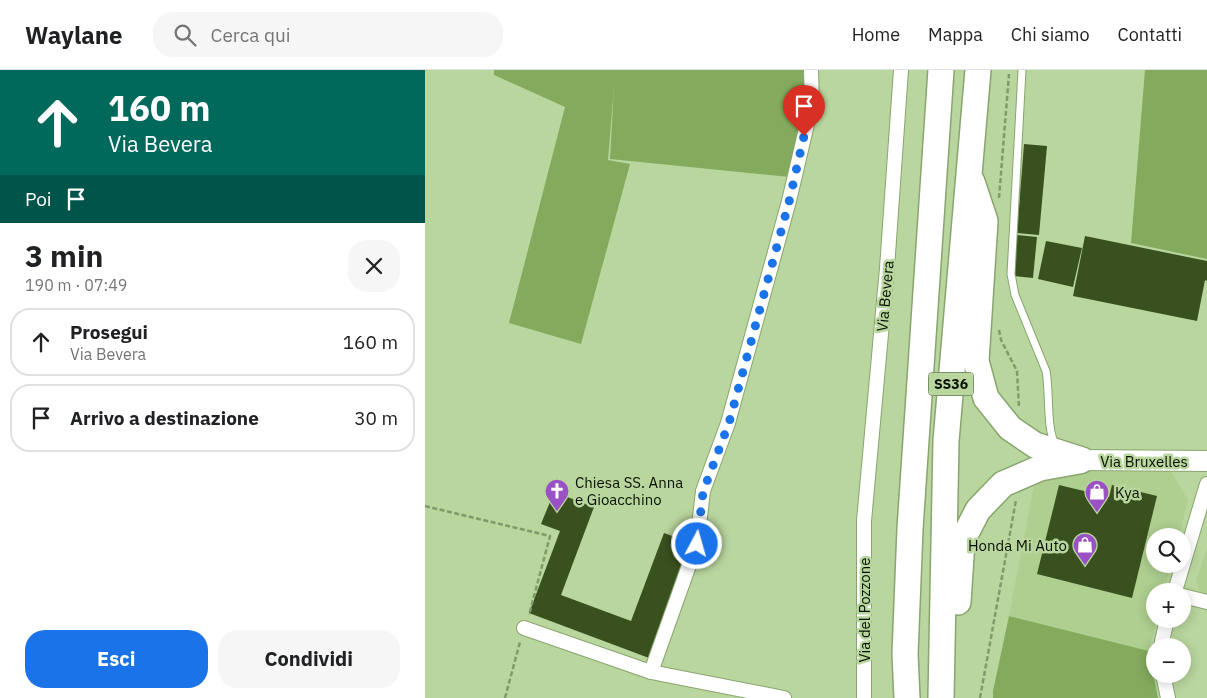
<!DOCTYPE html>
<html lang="it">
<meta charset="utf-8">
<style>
:root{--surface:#fff;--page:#f6f6f6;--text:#202124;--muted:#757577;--line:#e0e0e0;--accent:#1a73e8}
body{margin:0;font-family:"IBM Plex Sans",sans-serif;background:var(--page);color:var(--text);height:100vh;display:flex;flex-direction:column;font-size:19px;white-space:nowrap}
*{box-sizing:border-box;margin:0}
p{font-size:16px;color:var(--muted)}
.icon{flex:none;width:28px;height:28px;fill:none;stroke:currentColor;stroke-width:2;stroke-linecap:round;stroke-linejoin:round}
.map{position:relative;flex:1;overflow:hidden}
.details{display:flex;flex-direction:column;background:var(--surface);width:425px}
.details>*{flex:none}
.guide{background:#00695c;color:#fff;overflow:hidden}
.buttons{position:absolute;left:721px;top:458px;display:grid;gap:10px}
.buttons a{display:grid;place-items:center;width:45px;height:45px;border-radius:50%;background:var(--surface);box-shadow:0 2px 12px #0003;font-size:25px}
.pin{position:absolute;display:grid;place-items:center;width:42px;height:42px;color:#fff;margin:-51px -21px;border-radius:50% 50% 50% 0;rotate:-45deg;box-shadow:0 0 5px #0007}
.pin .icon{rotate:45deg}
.me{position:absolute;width:55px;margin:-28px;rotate:6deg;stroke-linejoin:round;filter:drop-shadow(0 0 4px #0008)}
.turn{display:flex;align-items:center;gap:18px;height:105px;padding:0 25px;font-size:22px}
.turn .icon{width:65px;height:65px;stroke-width:2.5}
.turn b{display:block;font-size:35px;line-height:42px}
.then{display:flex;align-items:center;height:48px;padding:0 25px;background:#0003;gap:10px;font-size:19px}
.round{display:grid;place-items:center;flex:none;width:52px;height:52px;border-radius:20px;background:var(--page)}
.head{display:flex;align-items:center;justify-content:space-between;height:85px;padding:0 25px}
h1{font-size:30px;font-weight:700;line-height:38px}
.primary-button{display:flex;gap:10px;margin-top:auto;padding:10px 25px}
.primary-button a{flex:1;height:58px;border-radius:20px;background:var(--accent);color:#fff;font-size:20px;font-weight:700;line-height:58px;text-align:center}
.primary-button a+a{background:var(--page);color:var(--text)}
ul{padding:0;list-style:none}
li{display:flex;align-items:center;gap:15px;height:68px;margin:0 10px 8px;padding:0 15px;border:2px solid var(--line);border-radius:20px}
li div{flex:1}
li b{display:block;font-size:19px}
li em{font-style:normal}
header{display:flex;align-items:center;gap:30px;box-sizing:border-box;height:70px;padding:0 25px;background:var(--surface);border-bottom:1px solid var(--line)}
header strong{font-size:24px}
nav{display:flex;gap:28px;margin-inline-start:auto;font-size:18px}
.search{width:350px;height:45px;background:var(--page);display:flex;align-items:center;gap:12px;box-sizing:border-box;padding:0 18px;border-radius:20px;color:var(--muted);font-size:19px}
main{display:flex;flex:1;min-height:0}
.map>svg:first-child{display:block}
.built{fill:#aecf90}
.green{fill:#84ab5d}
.building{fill:#39511e}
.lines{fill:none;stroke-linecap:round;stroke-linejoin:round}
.lane-casing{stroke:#89a56f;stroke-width:9}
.street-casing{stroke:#89a56f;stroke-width:16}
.secondary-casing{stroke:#89a56f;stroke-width:22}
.highway-casing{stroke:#89a56f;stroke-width:28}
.path{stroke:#82996d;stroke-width:2.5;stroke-dasharray:5 2.5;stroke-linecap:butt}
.lane{stroke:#fff;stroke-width:7}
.street{stroke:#fff;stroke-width:14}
.secondary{stroke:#fff;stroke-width:20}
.highway{stroke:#fff;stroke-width:25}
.route{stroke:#1a73e8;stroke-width:9;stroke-dasharray:0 16.2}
.labels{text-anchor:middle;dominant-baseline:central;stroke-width:5;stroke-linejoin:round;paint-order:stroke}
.shield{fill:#b9d69e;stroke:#3c4b2f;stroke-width:1}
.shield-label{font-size:14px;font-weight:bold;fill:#071000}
.street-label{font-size:15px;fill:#071000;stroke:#b9d69e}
.poi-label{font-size:15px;fill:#071000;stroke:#b9d69e;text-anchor:start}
</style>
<header>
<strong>Waylane</strong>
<div class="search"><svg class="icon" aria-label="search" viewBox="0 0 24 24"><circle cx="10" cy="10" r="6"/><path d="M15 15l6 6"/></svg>Cerca qui</div>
<nav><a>Home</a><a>Mappa</a><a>Chi siamo</a><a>Contatti</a></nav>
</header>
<main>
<section class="details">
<div class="guide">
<div class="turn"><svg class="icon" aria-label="ahead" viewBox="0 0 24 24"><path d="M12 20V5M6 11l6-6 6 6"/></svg><div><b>160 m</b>Via Bevera</div></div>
<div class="then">Poi<svg class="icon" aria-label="arrive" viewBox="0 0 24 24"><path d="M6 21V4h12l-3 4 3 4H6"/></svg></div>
</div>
<div class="head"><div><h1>3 min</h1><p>190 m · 07:49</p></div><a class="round"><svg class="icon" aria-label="close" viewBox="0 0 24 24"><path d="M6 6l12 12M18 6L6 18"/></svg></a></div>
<ul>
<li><svg class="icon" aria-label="ahead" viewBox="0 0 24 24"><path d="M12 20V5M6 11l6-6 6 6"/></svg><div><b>Prosegui</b><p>Via Bevera</p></div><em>160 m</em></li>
<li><svg class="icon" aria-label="arrive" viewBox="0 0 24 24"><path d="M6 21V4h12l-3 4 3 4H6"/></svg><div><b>Arrivo a destinazione</b></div><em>30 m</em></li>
</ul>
<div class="primary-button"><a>Esci</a><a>Condividi</a></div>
</section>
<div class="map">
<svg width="782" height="628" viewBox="0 0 782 628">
<rect width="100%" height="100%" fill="#b9d69e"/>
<!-- built -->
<g class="built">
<polygon points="627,398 745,400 763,430 754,466 730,466 730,494 746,494 739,521 730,521 730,549 732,549 724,581 584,546 611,405"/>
<polygon points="782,479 782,527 774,521 771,511"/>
</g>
<!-- green -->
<g class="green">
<polygon points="69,0 378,0 381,30 365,107 185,89 189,17 183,90 205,94 156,274 84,253 140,37 69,5"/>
<polygon points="720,0 782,0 782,189 706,173"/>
<polygon points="584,546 724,581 733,628 568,628 568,621"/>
</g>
<!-- building -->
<g class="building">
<polygon points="599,74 622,76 614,165 592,163"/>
<polygon points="592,165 612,167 608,208 589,206"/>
<polygon points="660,166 782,191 782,211 780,210 772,251 648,226"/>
<polygon points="621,171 657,178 648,217 613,209"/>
<polygon points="634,415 684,427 687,415 732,426 707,528 612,504"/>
<polygon points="129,422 169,437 136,525 206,551 239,463 267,473 224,588 104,543 135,461 116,454"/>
</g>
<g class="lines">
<defs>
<path id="lane" d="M597,0L586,204L590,225L621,301C625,320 621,362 631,375"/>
<g id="street">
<polyline points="750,521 782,414"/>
<polyline points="758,526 782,532"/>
<polyline points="99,558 226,602 359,628"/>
<polyline points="736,576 742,549"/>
<polyline points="226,602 272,473 278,421 303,353 364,131 387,33 386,0"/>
<polyline points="738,604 743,628"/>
<polyline points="439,628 439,451 462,198 476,0"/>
</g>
<polyline id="secondary" points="657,390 782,391"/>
<g id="highway">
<polyline points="547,112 560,151 551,291 561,328 585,358 610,375 657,390"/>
<polyline points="533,532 537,471 553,440 578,414 615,398 654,391"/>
<polyline points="482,628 480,584 485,459 516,0"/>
<polyline points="516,628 521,371 553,0"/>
</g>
</defs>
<!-- lane casing -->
<use href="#lane" class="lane-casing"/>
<!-- street casing -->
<use href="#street" class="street-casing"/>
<!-- secondary casing -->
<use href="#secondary" class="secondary-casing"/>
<!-- highway casing -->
<use href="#highway" class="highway-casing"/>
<!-- path -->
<g class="path">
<polyline points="574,128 584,4"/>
<polyline points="574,260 576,270 592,301 594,337"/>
<polyline points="0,436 125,466 104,545"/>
<polyline points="80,628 95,572"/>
<polyline points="555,628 591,430"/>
</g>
<!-- lane -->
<use href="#lane" class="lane"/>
<!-- street -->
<use href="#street" class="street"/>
<!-- secondary -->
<use href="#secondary" class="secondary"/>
<!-- highway -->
<use href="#highway" class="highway"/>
</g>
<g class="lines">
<!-- route -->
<polyline class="route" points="272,474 278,422 304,353 364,132 379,66"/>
</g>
<!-- icons -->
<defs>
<symbol id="church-pin" viewBox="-11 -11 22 30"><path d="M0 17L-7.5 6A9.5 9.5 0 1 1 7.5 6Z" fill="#9951c4" stroke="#b9d69e"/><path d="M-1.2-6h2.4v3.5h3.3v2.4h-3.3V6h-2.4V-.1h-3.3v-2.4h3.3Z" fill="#fff"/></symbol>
<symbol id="shop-pin" viewBox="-11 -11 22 30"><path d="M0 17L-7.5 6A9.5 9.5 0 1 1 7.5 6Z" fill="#9951c4" stroke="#b9d69e"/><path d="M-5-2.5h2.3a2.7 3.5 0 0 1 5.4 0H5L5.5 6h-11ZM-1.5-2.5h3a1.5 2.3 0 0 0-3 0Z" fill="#fff"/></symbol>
</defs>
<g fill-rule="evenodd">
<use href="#church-pin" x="118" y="407" width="28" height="38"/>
<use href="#shop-pin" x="658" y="408" width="28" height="38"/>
<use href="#shop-pin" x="646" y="461" width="28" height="38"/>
</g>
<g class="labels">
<!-- shield labels -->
<rect class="shield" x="503.5" y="302.5" width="45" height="23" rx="4"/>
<g class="shield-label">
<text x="526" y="314">SS36</text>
</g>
<!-- street labels -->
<g class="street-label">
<text transform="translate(460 226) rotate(-85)">Via Bevera</text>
<text x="719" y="391">Via Bruxelles</text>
<text transform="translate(439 540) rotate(-90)">Via del Pozzone</text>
</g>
<!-- poi labels -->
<g class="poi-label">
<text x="150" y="412">Chiesa SS. Anna<tspan x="150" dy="17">e Gioacchino</tspan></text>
<text x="690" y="422">Kya</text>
<text x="642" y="475" text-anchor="end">Honda Mi Auto</text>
</g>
</g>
</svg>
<div class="buttons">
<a><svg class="icon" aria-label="search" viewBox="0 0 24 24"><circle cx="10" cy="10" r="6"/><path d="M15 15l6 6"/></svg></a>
<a>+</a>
<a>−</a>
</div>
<div class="pin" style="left:379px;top:66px;background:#d93025"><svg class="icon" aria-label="arrive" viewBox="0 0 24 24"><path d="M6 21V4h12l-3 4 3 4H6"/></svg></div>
<svg class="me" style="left:272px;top:474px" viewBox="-20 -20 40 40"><circle r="17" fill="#1a73e8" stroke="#fff" stroke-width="3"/><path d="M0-11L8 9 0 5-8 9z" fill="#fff"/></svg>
</div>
</main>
